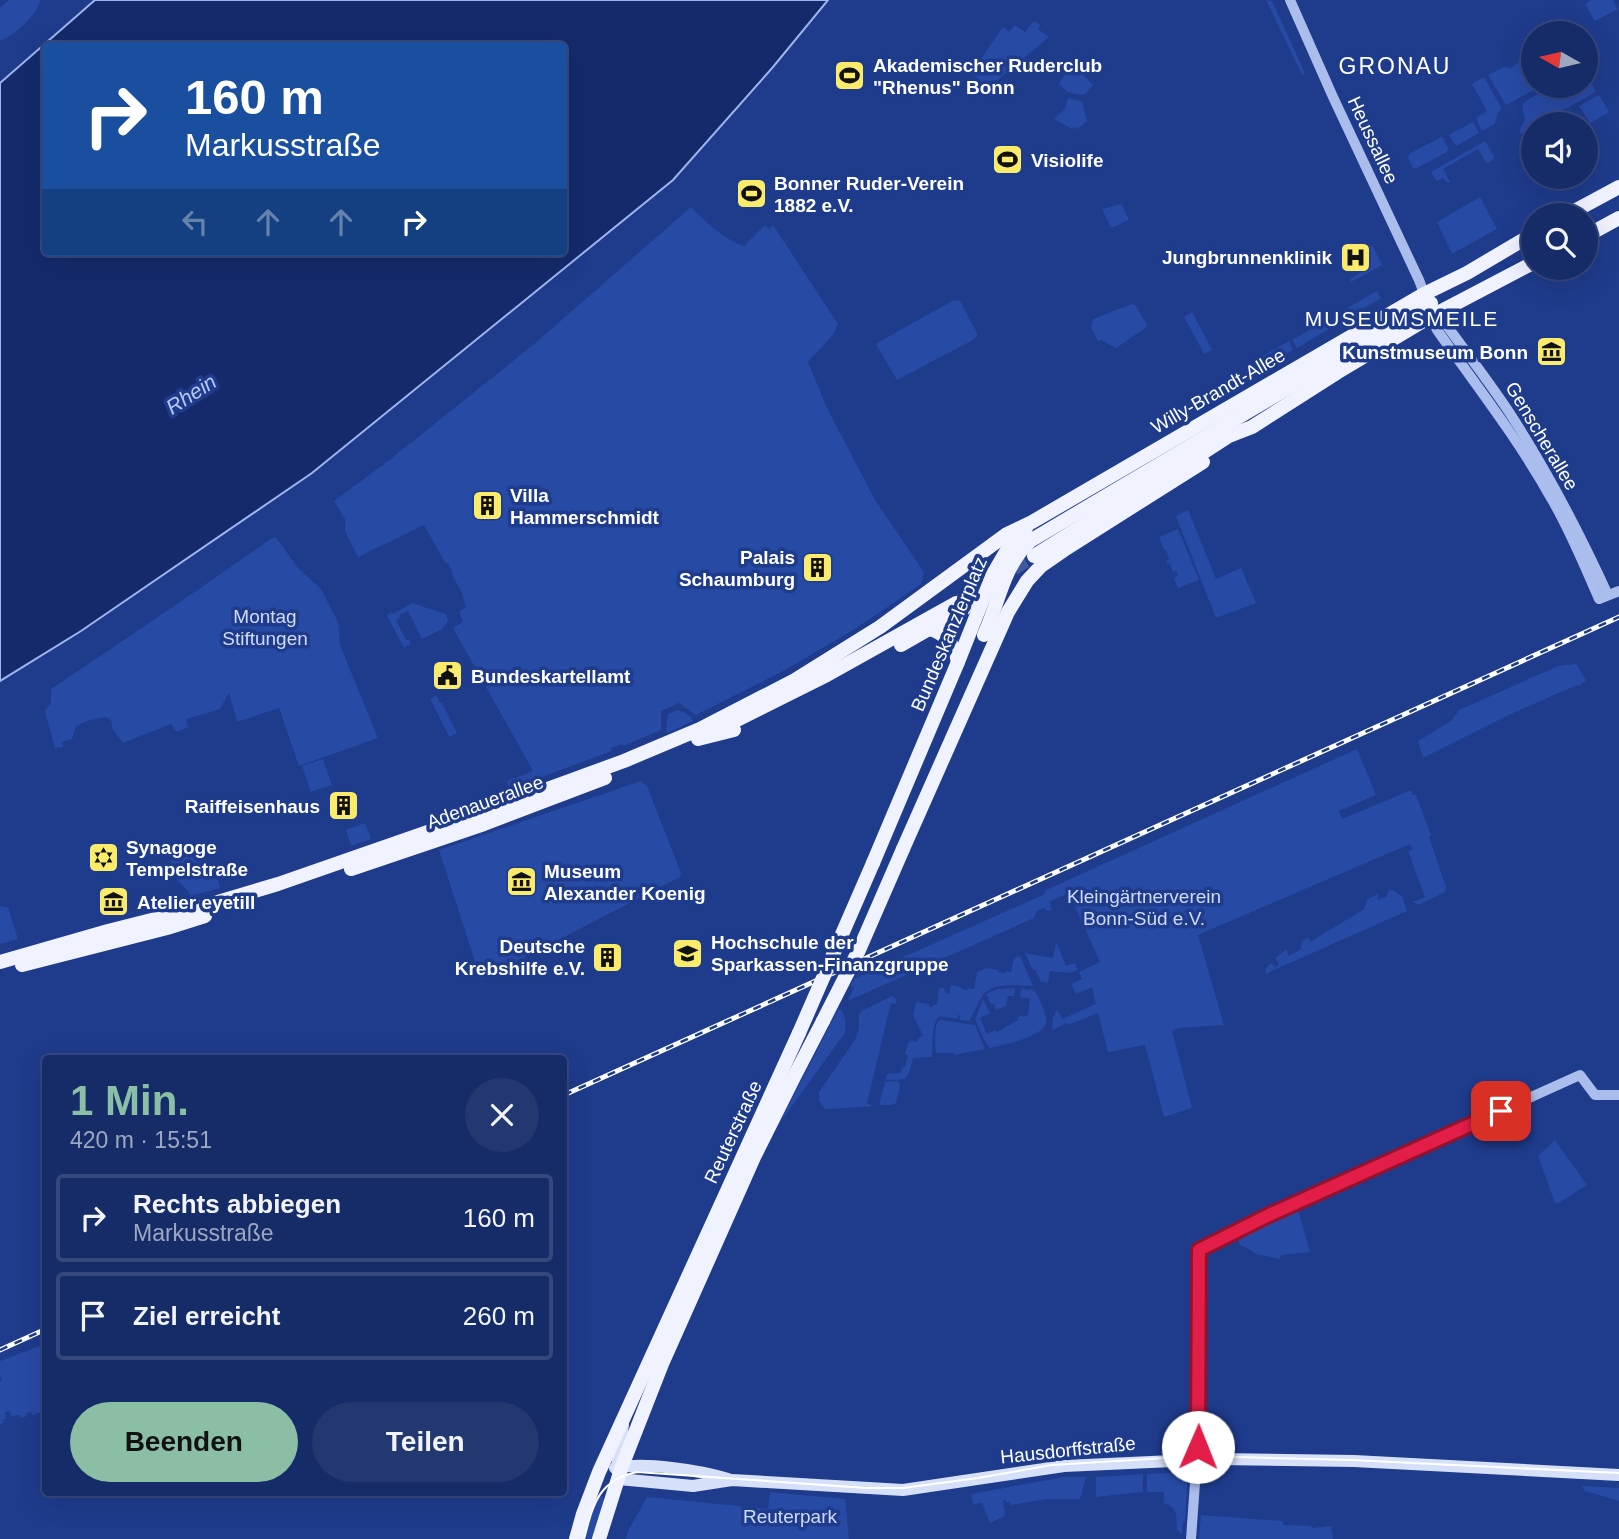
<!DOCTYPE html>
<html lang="de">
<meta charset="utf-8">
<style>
:root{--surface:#162c69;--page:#233871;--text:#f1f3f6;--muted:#9ea7c0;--line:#35487d;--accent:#8abfa5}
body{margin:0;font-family:Arial,sans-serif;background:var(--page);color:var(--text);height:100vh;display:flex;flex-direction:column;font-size:26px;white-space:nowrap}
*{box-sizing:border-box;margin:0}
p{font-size:23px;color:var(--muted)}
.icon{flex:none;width:38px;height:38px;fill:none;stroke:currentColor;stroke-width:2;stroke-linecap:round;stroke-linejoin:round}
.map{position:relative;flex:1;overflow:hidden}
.details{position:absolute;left:42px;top:1055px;width:525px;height:441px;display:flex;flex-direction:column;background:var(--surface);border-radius:7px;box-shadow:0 7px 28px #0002,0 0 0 2px var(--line)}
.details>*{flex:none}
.top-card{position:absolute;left:42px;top:42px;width:525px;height:214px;border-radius:7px;box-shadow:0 7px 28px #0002,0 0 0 2px var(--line);background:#1a4fa0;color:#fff;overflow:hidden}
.needle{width:46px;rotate:278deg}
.controls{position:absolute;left:1521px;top:21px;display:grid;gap:14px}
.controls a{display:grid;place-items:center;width:77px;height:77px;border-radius:50%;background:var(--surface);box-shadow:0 7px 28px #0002,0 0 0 2px var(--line);font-size:35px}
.pin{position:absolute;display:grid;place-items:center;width:60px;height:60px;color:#fff;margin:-30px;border-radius:14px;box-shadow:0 4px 10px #0006}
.me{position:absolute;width:77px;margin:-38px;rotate:1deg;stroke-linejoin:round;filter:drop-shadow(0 0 5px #0008)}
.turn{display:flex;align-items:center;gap:24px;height:147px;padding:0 28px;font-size:32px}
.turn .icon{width:91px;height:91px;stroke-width:2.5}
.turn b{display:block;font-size:49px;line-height:60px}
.lanes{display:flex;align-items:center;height:66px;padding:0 28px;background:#0003;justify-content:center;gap:35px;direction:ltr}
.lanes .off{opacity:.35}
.round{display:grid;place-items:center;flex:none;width:74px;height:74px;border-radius:37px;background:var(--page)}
.headline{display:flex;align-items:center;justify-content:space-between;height:119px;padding:0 28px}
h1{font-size:42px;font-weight:700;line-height:52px;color:var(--accent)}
.action{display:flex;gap:14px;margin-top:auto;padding:14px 28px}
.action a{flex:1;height:80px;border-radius:42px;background:var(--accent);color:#111;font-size:28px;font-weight:700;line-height:80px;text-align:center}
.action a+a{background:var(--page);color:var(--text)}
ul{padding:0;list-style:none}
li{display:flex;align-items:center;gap:21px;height:88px;margin:0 14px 10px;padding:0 14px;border:4px solid var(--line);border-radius:7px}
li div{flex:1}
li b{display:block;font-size:26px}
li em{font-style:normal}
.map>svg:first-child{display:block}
.green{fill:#274aa5}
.water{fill:#142a6b;stroke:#9eb5ee;stroke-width:2;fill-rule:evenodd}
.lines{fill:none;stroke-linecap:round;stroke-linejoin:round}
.primary-tunnel{stroke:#40589d;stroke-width:14;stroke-dasharray:14 7;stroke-linecap:butt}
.tertiary{stroke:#abbdec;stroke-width:10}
.secondary{stroke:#d7e0f9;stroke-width:12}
.primary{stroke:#f0f3ff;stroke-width:14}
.tram{stroke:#fff;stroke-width:2}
.rail-casing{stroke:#fff;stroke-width:5}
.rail{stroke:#1e3b8c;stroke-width:2.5;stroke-dasharray:8;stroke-linecap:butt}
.primary-bridge{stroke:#f0f3ff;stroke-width:14}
.route-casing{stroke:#92132f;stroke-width:18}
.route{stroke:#e11d48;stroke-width:12}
.labels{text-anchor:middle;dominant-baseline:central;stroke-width:7;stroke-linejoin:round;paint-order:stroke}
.poi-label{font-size:19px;font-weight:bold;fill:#fff;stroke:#1e3b8c;text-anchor:start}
.street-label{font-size:19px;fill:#fff;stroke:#1e3b8c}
.park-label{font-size:19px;fill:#d0dbf9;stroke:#1e3b8c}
.neighbourhood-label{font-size:21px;letter-spacing:2px;fill:#fff;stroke:#1e3b8c}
.water-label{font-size:21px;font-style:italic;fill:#b7c8f3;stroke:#1e3b8c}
.quarter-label{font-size:23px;letter-spacing:2px;fill:#fff;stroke:#1e3b8c}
</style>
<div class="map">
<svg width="1619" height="1539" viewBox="0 0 1619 1539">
<rect width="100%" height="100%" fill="#1e3b8c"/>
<!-- green -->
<g class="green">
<path d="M9,0H41C34,18 17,33 0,41V8Z"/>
<polygon points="1266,0 1272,1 1305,73 1302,75"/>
<polygon points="1591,0 1613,0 1618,9 1595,21 1585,4"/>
<polygon points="1034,21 1040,25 1038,29 1049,37 1000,78 990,91 987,88 984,91 976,82 978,79 971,73 1003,27 1009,32 1015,25 1025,32"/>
<polygon points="1524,56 1527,62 1533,63 1533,86 1541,86 1506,105 1488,75 1504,67 1511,68 1518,63 1520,59"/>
<polygon points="1076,68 1093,85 1084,95 1070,93 1071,89 1069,93 1059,84 1068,69"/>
<polygon points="1586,72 1596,92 1538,124 1533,124 1533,127 1521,134 1519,131 1525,120 1522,106 1524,102 1552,86 1586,86"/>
<polygon points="1484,77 1502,109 1498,113 1495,124 1482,131 1476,118 1487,111 1472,84"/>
<polygon points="1599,95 1609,112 1590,123 1579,106"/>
<polygon points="1068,98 1082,101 1087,121 1077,129 1074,127 1072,129 1054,119 1065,109"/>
<polygon points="1473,122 1479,133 1456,146 1449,135"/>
<polygon points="1441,137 1443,138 1448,148 1447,152 1417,168 1413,168 1408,158 1409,154"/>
<polygon points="1485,141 1494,156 1493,160 1487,164 1478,149 1443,169 1450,182 1447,183 1443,178 1437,181 1431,172"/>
<polygon points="1480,197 1497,229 1452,254 1437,222"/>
<polygon points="1122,204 1129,220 1111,228 1102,209"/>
<path d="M691,207C706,222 723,239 744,246L765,225L769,229L773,225L838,324L833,335L808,362L827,408L875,500L924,572L921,584L858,627L787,669L696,715L679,703L661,711V730L623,746L622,744L611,748L612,751L509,789L507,781L533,771L453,628L463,622L459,612L466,607L461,591L452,575L453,574L448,563L446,564L424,525L358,557L345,531V519L334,501L388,461L533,345Z"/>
<polygon points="1373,246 1382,265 1351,282 1350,279 1363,271 1362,267 1363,264 1370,260 1367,255 1370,254 1370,247"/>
<polygon points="1377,291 1381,298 1338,324 1333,316"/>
<polygon points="954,300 960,301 977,333 977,336 975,339 897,380 877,346 877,343"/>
<polygon points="1132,304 1135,305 1147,325 1144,329 1116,348 1101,340 1098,341 1091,327 1093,319"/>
<polygon points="1192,312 1212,350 1204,354 1184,317"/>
<polygon points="1330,318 1334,326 1297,348 1292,340"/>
<polygon points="1289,341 1293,350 1260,369 1255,360"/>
<polygon points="1188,510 1216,579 1241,568 1256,603 1216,618 1176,516"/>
<polygon points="1178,529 1199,580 1178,588 1174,578 1178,575 1176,571 1173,572 1170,563 1167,564 1166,561 1169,559 1166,550 1164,550 1159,537"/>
<path d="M275,536L298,568L321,589L338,622L340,645L378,738L299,766L279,708L237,722L229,693L220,709L186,719L188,727L176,732L171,724L123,743L113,730L111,720L106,717L87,721L76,726L72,739L62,742L63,747L55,748L45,711L51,703V689C126,639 201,588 275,536Z"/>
<polygon points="412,603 446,614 448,621 442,629 422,639 408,611 400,615 400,617 396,620 406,640 409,640 411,644 404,648 387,615 392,612 393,614"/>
<polygon points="1576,664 1586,680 1581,685 1575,686 1511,714 1423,758 1418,741 1451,721 1459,710 1558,666"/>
<polygon points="436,696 440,703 442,703 457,733 449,737 430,699"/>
<path d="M677,710C683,711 691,715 693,721L667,733L666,730L668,714Z"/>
<polygon points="1357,749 1376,795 1339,811 1342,819 1411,790 1412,795 1416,795 1431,835 1429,837 1446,887 1445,892 1419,905 1412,902 1425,897 1408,851 1413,849 1410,844 1198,935 1224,1025 1178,1028 1172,1031 1192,1108 1164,1117 1145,1045 1108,1052 1098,1013 1068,1025 1066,1023 1052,1030 1053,1017 1055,1016 1054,1013 1058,1011 1062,1019 1096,1004 1092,987 1076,994 1071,984 1082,979 1079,972 1100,962 1069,893 1049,902 1052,910 1047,911 1044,908 1037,911 1034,918 850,1000 848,999 854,988 850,986 854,979 1045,894 1044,891"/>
<polygon points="323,759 332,785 311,792 302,766"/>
<polygon points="641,781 647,786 681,873 680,877 481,980 439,850"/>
<polygon points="365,823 371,839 351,846 346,830"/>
<path d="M178,853L180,858L194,854L203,857L211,877L217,875L220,888L191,896C184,882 157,870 178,853Z"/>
<polygon points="1389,890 1394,891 1402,896 1407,911 1265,974 1266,968 1271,963 1275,967 1279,964 1275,958 1287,949 1288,956 1301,949 1302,941 1309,937 1310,942 1364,909 1367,900 1379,893 1377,900 1386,897"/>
<polygon points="0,906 8,907 18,939 0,944"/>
<polygon points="1056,942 1066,966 1075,963 1078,970 1070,973 1050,971 1048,983 1041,982 1035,969 1033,970 1025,953 1053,958"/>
<path d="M1020,956L1033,986C1018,986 993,981 983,995C978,1003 974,1013 969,1021L959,1020L960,1016L958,1015L957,1019C952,1018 944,1016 939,1017C931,1021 933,1048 932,1057L913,1058C907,1082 909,1079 885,1080L887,1074L901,1073L902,1067H905L908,1055L905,1054L908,1043L913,1040L914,1042L918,1041V1038L923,1036L913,1015L916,1002L929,1004V1007H933V1005H937L939,989L943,987L946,993L949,994L951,985L961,987V989L968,990V988L974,989L977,972L986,968L999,970L998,972L1005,973L1006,971L1011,972L1014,958Z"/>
<polygon points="1015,988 1014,996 1008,996 1006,1006 996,1010 994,1004 991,1004 986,994 998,989"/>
<path d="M1021,988L1029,990L1030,988L1035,991C1039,999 1048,1014 1046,1023C1043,1037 1003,1045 990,1048L984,1040L975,1019L983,999L990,1013L980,1018L987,1034L996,1030L997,1032L1018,1020V1017L1022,1015L1023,1017L1028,1015L1030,999L1020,997Z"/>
<polygon points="892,996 896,999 896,1004 891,1003 867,1103 872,1106 832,1109 825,1109 819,1101 819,1092 855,1040 859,1028 859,1014 863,1010"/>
<path d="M839,1008C846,1015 847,1024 844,1034L779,1124Z"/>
<path d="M943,1020L975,1025L985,1049L954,1055V1053H936C935,1047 934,1026 938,1022C939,1020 941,1020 943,1020Z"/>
<polygon points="898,1081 900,1085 896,1103 892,1105 879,1105 885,1082"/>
<polygon points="1555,1140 1587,1185 1560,1202 1555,1203 1538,1156"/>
<polygon points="1298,1210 1310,1252 1281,1255 1280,1259 1257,1254 1239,1244 1239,1239 1242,1235"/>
<polygon points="45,1344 45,1413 37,1413 33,1416 31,1412 27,1413 27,1416 21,1418 20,1415 11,1416 9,1411 5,1412 6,1419 3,1420 4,1423 0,1424 0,1381 2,1380 0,1376 0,1361"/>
<path d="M1188,1472L1185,1521L1183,1522L1182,1534L1177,1530C1176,1518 1179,1507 1164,1503V1492H1147V1474Z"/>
<polygon points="1143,1474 1143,1492 1096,1497 1096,1477"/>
<polygon points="1064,1477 1086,1477 1080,1499 1046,1499 1011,1505 1010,1502 1007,1502 1003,1499 1005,1516 990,1523 982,1503 973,1504 971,1494"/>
<polygon points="1582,1486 1619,1488 1619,1501 1585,1491"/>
<polygon points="770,1492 845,1499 849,1539 626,1539 628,1531 647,1497 768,1509"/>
<polygon points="598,1495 603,1497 604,1501 592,1539 580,1539 594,1496"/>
<polygon points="1201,1515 1283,1521 1283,1525 1311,1526 1312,1528 1331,1526 1333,1539 1199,1539"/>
</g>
<!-- water -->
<path class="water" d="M95,0H828L773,67L673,180L312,473L81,631L0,681V83ZM46,46H564V252H46Z"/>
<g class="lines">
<!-- primary-tunnel -->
<polyline class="primary-tunnel" points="960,601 1034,556"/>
<!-- tertiary -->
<g class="tertiary">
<path d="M1290,0L1333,97L1419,280C1426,297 1429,314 1437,330C1476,385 1518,439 1551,498C1570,530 1584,565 1599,599L1619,591"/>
<path d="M1434,308C1459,343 1485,376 1509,412C1547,470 1579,532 1608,595"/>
<polyline points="1191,1539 1198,1441 1199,1250 1269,1215 1580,1075 1595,1095 1619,1095"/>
</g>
<!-- secondary -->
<g class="secondary">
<polyline points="623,1425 617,1467 619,1479 693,1486 732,1480 903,1490 1064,1466 1216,1459 1354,1461 1619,1475"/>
<path d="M615,1468C645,1462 699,1470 728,1479"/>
</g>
<!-- primary -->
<g class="primary">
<polyline points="1567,215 1619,187"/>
<polyline points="1586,236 1619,218"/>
<polyline points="1034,556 1176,467 1192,460 1229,436 1252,427 1338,372 1430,317 1533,263"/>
<path d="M930,629C947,635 954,644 958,662"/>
<path d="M984,635C999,603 1003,566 1030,541L1431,303"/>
<polyline points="901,645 964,609 969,598 970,586"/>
<polyline points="723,727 827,675 956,603"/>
<polyline points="698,739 734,730"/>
<polyline points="903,849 1008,612 1027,581 1041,566 1067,548 1203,462"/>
<polyline points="873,863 958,662 993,574 1010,545 1026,528"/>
<polyline points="351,869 484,824 605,778"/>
<polyline points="0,962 108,931 191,910 278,884 479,814 624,761 700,729 795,680 880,627 1007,534 1032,522 1424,294 1467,273 1533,234"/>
<polyline points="22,965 167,928 205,916"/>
<polyline points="576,1539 583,1514 599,1472 799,1033"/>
<polyline points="599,1539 622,1466 662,1364 755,1155 795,1075 823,1021"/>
</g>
<!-- tram -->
<path class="tram" d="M584,1539C593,1505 598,1480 637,1472L867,1488H903L978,1478L1052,1465L1197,1456L1352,1460L1619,1473"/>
<defs>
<g id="rail">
<polyline points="564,1095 1619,617"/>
<polyline points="0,1350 46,1329"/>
</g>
</defs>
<!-- rail casing -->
<use href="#rail" class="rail-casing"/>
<!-- rail -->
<use href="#rail" class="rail"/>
<!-- primary-bridge -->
<g class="primary-bridge">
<polyline points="823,1021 859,950 903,849"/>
<polyline points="799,1033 873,863"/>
</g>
</g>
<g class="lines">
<defs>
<polyline id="route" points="1198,1447 1199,1250 1269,1215 1501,1111"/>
</defs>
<!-- route casing -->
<use href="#route" class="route-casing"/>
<!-- route -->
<use href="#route" class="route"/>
</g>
<!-- icons -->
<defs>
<symbol id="stadium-square" viewBox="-11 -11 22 22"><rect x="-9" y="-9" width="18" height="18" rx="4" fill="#fbeb6a" stroke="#1e3b8c"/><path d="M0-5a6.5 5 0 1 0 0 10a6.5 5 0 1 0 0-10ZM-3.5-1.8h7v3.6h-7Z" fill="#111"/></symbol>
<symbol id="hospital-square" viewBox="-11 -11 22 22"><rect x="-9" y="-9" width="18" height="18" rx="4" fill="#fbeb6a" stroke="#1e3b8c"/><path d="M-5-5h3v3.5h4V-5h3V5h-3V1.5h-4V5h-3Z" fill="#111"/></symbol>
<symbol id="museum-square" viewBox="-11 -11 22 22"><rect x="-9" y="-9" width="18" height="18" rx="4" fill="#fbeb6a" stroke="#1e3b8c"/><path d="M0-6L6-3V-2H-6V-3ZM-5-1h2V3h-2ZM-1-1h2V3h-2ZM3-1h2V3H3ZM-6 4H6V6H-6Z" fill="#111"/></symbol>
<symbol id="building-square" viewBox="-11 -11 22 22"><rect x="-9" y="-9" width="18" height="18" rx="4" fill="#fbeb6a" stroke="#1e3b8c"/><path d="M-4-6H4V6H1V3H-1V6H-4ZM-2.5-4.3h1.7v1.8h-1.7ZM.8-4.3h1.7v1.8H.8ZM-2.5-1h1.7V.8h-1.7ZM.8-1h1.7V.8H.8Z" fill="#111"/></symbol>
<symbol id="civic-square" viewBox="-11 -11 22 22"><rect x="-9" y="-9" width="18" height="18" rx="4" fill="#fbeb6a" stroke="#1e3b8c"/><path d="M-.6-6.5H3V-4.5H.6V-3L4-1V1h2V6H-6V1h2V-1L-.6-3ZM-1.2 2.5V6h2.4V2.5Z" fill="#111"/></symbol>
<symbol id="synagogue-square" viewBox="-11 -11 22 22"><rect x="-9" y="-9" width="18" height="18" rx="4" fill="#fbeb6a" stroke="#1e3b8c"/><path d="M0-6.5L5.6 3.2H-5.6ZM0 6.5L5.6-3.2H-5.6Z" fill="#111"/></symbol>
<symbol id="university-square" viewBox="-11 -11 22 22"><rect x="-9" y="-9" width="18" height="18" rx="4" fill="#fbeb6a" stroke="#1e3b8c"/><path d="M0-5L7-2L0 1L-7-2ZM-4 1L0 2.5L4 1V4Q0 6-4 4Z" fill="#111"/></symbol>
</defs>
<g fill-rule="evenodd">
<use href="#stadium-square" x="832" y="58" width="35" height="35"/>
<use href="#stadium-square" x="990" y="142" width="35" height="35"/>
<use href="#stadium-square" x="734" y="176" width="35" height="35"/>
<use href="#hospital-square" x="1338" y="240" width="35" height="35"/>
<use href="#museum-square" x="1534" y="334" width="35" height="35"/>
<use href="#building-square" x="470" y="488" width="35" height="35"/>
<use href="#building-square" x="800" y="550" width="35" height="35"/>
<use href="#civic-square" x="430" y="658" width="35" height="35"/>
<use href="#building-square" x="326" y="788" width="35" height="35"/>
<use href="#synagogue-square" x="86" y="840" width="35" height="35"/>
<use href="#museum-square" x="504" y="864" width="35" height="35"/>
<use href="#museum-square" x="96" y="884" width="35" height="35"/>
<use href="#university-square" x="670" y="936" width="35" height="35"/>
<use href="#building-square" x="590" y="940" width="35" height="35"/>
</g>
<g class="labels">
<!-- poi labels -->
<g class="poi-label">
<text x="873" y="65">Akademischer Ruderclub<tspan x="873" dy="22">"Rhenus" Bonn</tspan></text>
<text x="1031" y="160">Visiolife</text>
<text x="774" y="183">Bonner Ruder-Verein<tspan x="774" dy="22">1882 e.V.</tspan></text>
<text x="1332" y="257" text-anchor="end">Jungbrunnenklinik</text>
<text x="1528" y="352" text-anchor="end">Kunstmuseum Bonn</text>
<text x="510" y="495">Villa<tspan x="510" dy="22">Hammerschmidt</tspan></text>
<text x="795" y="557" text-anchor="end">Palais<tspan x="795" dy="22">Schaumburg</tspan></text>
<text x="471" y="676">Bundeskartellamt</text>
<text x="320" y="806" text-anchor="end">Raiffeisenhaus</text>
<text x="126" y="847">Synagoge<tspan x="126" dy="22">Tempelstraße</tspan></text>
<text x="544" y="871">Museum<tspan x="544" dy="22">Alexander Koenig</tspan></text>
<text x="137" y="902">Atelier eyetill</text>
<text x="711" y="942">Hochschule der<tspan x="711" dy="22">Sparkassen-Finanzgruppe</tspan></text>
<text x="585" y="946" text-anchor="end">Deutsche<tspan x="585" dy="22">Krebshilfe e.V.</tspan></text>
</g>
<!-- street labels -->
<g class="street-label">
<text transform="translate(1373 140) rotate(65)">Heussallee</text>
<text transform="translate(1218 391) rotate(-30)">Willy-Brandt-Allee</text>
<text transform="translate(1542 436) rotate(59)">Genscherallee</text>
<text transform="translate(949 634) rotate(-67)">Bundeskanzlerplatz</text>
<text transform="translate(485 802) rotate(-20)">Adenauerallee</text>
<text transform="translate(733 1132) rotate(-65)">Reuterstraße</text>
<text transform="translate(1068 1450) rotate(-6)">Hausdorffstraße</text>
</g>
<!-- park labels -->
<g class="park-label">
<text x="265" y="616">Montag<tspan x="265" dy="22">Stiftungen</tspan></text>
<text x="1144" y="896">Kleingärtnerverein<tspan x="1144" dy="22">Bonn-Süd e.V.</tspan></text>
<text x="790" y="1516">Reuterpark</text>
</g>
<!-- neighbourhood labels -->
<g class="neighbourhood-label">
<text x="1402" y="318">MUSEUMSMEILE</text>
</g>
<!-- water labels -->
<g class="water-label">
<text transform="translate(191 394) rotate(-33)">Rhein</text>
</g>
<!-- quarter labels -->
<g class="quarter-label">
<text x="1395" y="66">GRONAU</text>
</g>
</g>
</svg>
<div class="controls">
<a><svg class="needle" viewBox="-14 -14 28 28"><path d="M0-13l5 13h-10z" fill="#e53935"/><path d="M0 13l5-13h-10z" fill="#9ea7c0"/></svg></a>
<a><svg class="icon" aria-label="sound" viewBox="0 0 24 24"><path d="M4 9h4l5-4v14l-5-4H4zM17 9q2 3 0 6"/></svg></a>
<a><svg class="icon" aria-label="search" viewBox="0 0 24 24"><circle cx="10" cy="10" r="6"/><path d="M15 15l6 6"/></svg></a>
</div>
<div class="pin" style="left:1501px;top:1111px;background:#d93025"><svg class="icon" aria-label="arrive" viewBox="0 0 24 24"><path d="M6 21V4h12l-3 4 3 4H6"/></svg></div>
<svg class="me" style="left:1198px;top:1447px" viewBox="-20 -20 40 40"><circle r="19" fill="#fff"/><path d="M0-13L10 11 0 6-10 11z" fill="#e11d48"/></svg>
<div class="top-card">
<div class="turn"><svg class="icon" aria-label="right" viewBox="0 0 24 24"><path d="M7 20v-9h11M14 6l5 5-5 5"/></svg><div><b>160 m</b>Markusstraße</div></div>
<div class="lanes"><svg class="icon off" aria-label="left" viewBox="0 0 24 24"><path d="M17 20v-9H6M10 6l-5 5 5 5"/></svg><svg class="icon off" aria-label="ahead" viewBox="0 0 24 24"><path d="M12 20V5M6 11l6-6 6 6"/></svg><svg class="icon off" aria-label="ahead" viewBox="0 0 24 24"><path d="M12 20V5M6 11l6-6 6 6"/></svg><svg class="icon" aria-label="right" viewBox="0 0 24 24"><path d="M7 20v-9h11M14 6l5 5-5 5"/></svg></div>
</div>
<section class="details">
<div class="headline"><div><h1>1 Min.</h1><p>420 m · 15:51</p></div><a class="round"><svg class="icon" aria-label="close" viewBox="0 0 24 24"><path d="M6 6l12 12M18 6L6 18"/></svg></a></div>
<ul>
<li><svg class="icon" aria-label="right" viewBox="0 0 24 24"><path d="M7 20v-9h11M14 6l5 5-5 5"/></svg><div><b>Rechts abbiegen</b><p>Markusstraße</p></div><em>160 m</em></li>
<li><svg class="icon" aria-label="arrive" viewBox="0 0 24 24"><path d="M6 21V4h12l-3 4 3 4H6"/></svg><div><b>Ziel erreicht</b></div><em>260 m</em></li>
</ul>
<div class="action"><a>Beenden</a><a>Teilen</a></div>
</section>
</div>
